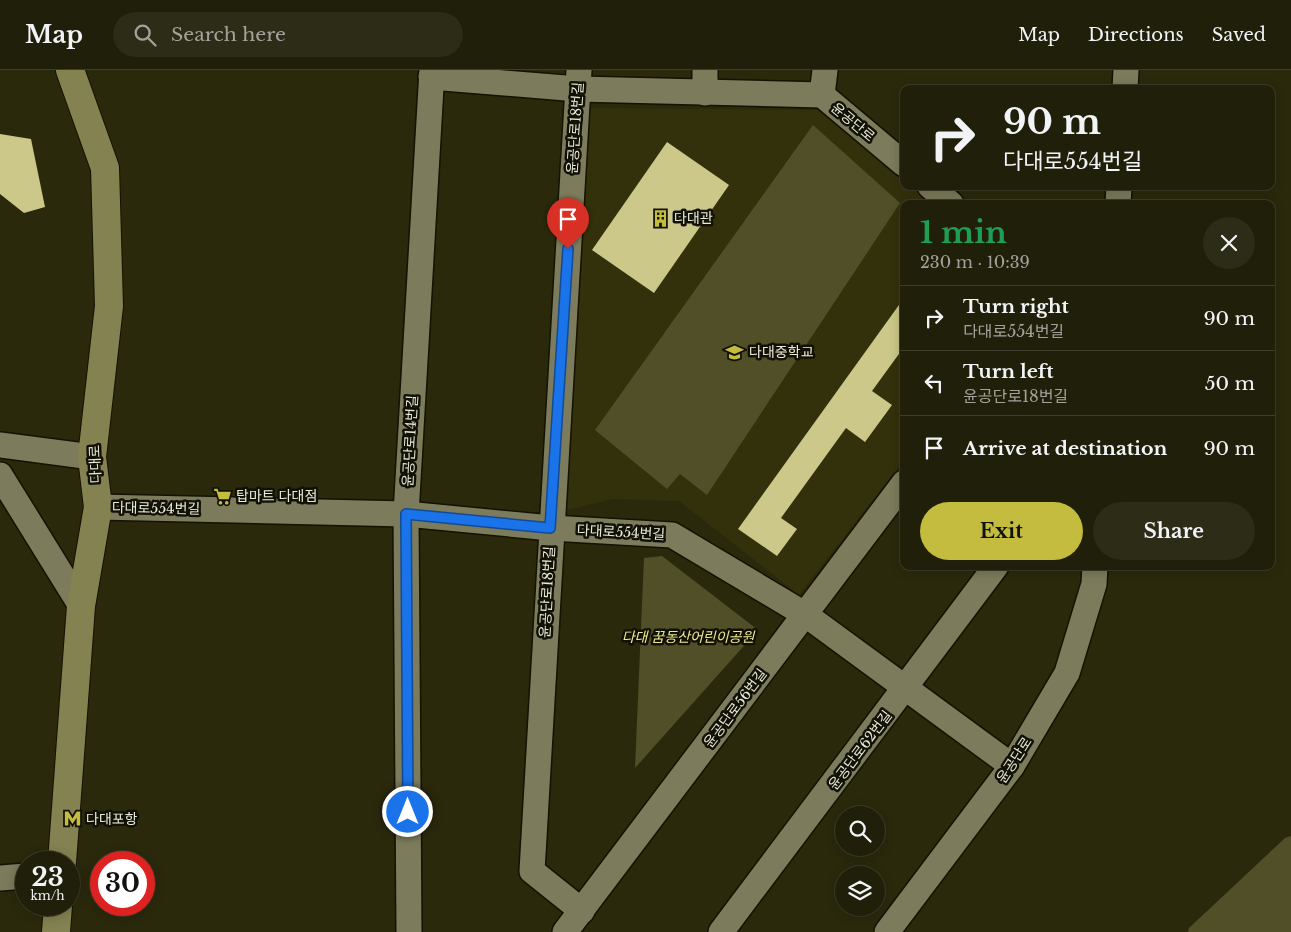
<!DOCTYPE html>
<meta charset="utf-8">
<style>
:root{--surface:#201f09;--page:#2d2c17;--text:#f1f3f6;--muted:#a2a29c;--line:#3d3d2a;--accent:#c4bc3e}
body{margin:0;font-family:"Libre Baskerville","Noto Sans KR",serif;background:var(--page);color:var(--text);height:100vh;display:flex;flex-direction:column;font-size:19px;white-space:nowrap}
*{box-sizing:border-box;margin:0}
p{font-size:16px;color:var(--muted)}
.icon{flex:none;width:28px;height:28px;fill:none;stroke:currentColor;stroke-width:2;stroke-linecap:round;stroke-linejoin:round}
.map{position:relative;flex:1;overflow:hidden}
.details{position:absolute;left:900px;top:130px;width:375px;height:370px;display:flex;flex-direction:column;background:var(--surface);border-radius:10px;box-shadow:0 2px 12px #0003,0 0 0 1px var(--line)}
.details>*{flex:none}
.top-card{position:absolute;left:900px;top:15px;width:375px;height:105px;border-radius:10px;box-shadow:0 2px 12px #0003,0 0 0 1px var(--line);background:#201f09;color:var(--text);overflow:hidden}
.fabs{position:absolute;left:835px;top:736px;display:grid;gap:10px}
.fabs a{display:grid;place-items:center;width:50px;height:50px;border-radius:50%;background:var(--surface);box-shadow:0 2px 12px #0003,0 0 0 1px var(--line);font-size:25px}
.speed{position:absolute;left:15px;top:781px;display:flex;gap:10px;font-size:25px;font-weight:700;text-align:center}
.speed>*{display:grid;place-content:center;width:65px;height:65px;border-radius:50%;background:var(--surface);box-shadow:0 2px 12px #0003,0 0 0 1px var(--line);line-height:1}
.speed small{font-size:12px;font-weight:400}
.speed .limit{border:8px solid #d22;background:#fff;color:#111}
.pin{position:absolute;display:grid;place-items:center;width:42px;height:42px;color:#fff;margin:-51px -21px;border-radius:50% 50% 50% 0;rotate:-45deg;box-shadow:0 0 5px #0007}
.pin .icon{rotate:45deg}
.me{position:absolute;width:55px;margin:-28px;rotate:0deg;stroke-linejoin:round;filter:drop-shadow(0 0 4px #0008)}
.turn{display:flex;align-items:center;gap:18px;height:105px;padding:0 20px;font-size:22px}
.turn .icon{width:65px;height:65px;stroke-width:2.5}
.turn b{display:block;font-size:35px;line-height:42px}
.round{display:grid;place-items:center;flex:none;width:52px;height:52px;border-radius:26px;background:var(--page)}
.summary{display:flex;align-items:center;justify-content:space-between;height:85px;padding:0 20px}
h1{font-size:30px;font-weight:700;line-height:38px;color:#1e9e55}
.cta{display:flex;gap:10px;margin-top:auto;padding:10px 20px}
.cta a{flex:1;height:58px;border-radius:30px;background:var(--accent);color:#111;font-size:20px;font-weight:700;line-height:58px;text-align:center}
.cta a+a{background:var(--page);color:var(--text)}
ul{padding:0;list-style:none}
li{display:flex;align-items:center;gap:15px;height:65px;padding:0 20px;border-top:1px solid var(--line)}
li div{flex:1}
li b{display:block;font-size:19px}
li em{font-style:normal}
header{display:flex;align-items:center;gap:30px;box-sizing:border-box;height:70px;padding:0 25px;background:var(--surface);border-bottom:1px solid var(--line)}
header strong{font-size:24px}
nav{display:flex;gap:28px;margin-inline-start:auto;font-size:18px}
.search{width:350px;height:45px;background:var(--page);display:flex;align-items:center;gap:12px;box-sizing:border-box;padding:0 18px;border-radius:28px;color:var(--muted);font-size:19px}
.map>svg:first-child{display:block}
.built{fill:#33310b}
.green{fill:#514f27}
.building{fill:#cbc889}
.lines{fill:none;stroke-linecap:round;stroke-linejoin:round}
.street-casing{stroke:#141200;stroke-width:28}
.secondary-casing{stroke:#141200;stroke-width:30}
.street{stroke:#7c7b5c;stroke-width:25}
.secondary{stroke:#848251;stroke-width:28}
.route-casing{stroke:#114b97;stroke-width:12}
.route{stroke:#1a73e8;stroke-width:9}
.labels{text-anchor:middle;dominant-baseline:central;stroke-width:5;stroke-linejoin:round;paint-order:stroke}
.street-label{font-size:14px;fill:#e9e9d8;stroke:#121106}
.poi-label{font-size:14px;fill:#e9e9d8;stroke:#121106;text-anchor:start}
.park-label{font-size:14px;font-style:italic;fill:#eeea8f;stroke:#121106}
</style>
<header>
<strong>Map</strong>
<div class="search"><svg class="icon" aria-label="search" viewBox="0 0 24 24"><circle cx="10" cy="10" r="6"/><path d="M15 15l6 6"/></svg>Search here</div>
<nav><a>Map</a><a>Directions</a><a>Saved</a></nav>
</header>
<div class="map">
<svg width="1291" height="862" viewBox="0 0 1291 862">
<rect width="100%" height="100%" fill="#2b290c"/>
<!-- built -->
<polygon class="built" points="585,38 826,40 904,108 904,116 913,116 933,134 904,134 904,390 799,525 679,431 613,429 559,442"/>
<!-- green -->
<g class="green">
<polygon points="813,55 900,133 707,425 680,404 667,419 595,360"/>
<polygon points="662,486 758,560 635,698 644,488"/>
<polygon points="1291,766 1291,862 1188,862 1189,858 1285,768"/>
</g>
<!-- building -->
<g class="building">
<polygon points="0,64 31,69 45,137 24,143 0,124"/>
<polygon points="667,72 729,115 654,223 592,180"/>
<polygon points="904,228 904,277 872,321 892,335 865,372 846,358 781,448 797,459 777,486 738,459"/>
</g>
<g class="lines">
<defs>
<g id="street">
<polyline points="579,0 532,801 582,841"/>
<polyline points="431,7 578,19 822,25"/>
<polyline points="1125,19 1126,0"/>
<polyline points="705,23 705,0"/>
<polyline points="822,25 904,94"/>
<polyline points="822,25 825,0"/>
<polyline points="930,116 951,134"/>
<polyline points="1118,134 1119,116"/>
<polyline points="0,375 92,387"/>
<polyline points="0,405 81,536"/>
<polyline points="98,437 406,444 551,458 672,465 806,545 1012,696"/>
<polyline points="0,808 26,806"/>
<polyline points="409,862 406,444 432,0"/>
<polyline points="565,862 904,413"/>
<polyline points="721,862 996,496"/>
<polyline points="887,862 1012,696 1067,603 1094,514 1095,496"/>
</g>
<g id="secondary">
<polyline points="62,792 81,536 98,437 92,387 109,236 105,98 70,0"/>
<polyline points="56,862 58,835"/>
</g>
</defs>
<!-- street casing -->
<use href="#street" class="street-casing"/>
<!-- secondary casing -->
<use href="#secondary" class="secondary-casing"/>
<!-- street -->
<use href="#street" class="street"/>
<!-- secondary -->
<use href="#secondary" class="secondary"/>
</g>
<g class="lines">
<defs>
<polyline id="route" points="408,742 406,444 550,458 568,179"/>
</defs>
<!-- route casing -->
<use href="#route" class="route-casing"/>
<!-- route -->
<use href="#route" class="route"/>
</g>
<!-- icons -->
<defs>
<symbol id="building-bare" viewBox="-9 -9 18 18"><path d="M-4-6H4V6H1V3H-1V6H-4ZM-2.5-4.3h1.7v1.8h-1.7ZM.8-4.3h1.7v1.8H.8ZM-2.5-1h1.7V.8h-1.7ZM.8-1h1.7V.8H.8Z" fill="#c4bc3e" stroke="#121106" stroke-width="2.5" paint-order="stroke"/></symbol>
<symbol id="school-bare" viewBox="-9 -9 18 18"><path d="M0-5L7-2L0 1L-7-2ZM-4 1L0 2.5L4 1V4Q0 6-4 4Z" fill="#c4bc3e" stroke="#121106" stroke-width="2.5" paint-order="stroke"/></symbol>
<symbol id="supermarket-bare" viewBox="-9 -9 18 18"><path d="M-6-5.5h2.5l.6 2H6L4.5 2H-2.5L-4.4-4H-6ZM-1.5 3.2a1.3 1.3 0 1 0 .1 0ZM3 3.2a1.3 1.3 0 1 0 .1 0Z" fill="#c4bc3e" stroke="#121106" stroke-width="2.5" paint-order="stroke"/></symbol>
<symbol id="metro-bare" viewBox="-9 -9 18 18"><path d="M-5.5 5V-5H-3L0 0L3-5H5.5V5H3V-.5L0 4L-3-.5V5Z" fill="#c4bc3e" stroke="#121106" stroke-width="2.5" paint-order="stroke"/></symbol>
</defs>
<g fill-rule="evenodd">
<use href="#building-bare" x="648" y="136" width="25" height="25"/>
<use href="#school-bare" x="722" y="270" width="25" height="25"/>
<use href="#supermarket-bare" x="210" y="414" width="25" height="25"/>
<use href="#metro-bare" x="60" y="736" width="25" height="25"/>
</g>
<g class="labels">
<!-- street labels -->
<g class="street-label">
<text transform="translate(853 52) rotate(40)">윤공단로</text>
<text transform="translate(575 58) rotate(-86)">윤공단로18번길</text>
<text transform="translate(410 371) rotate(-87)">윤공단로14번길</text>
<text transform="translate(95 394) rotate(-92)">다대로</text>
<text transform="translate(156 438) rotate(1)">다대로554번길</text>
<text transform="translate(621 462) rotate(3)">다대로554번길</text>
<text transform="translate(547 522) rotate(-87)">윤공단로18번길</text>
<text transform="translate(735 638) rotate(-53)">윤공단로56번길</text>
<text transform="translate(860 680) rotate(-53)">윤공단로62번길</text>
<text transform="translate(1014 690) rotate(-57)">윤공단로</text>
</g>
<!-- poi labels -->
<g class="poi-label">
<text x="674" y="148">다대관</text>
<text x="749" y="282">다대중학교</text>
<text x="236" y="426">탑마트 다대점</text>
<text x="86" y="749">다대포항</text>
</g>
<!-- park labels -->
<g class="park-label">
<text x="688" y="567">다대 꿈동산어린이공원</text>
</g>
</g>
</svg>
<div class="fabs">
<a><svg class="icon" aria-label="search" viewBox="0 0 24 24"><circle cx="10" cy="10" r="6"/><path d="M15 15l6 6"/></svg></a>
<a><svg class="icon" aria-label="layers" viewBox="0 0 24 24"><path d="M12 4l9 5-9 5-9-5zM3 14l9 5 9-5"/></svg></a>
</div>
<div class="speed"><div>23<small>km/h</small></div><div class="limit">30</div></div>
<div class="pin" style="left:568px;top:179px;background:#d93025"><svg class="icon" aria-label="arrive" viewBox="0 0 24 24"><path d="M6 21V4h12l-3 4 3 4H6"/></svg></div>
<svg class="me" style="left:408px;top:742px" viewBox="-20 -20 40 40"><circle r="17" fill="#1a73e8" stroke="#fff" stroke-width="3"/><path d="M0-11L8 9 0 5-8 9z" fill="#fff"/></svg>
<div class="top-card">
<div class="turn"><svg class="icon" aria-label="right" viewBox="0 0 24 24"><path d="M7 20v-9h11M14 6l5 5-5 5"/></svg><div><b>90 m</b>다대로554번길</div></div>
</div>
<section class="details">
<div class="summary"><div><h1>1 min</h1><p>230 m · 10:39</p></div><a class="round"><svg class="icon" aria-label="close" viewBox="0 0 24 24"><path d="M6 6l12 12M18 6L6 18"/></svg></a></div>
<ul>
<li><svg class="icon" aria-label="right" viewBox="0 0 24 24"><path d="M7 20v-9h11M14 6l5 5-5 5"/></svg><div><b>Turn right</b><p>다대로554번길</p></div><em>90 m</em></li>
<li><svg class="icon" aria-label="left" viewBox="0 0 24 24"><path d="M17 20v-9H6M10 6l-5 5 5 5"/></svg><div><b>Turn left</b><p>윤공단로18번길</p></div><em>50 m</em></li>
<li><svg class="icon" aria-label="arrive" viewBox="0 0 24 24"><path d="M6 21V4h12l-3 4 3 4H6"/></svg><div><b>Arrive at destination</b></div><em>90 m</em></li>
</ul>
<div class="cta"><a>Exit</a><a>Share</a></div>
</section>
</div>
